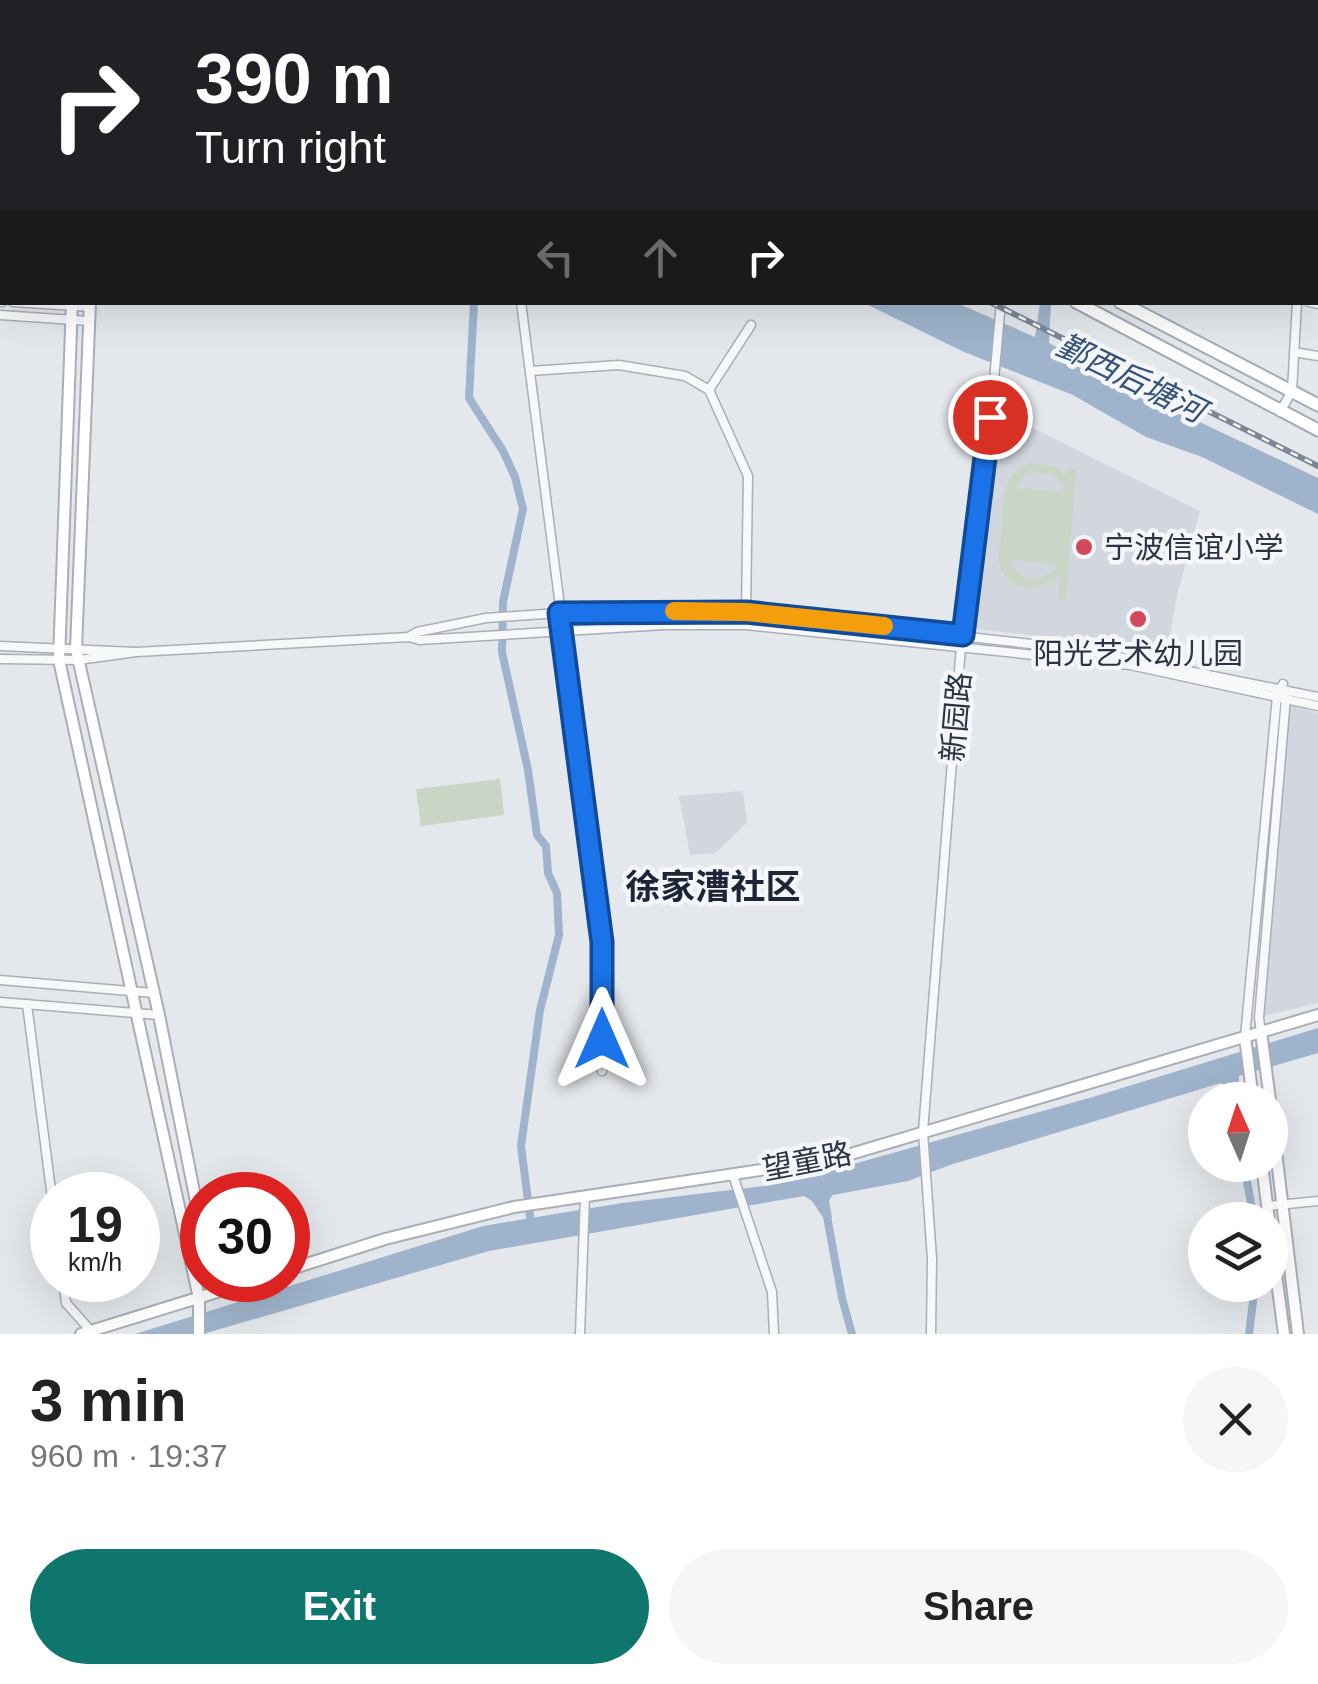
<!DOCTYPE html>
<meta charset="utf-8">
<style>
:root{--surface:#fff;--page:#f6f6f6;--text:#222;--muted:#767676;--accent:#0f766e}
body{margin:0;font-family:Helvetica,"Noto Sans SC",sans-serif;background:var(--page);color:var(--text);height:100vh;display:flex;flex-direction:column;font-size:38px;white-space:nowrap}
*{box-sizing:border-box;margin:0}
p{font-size:32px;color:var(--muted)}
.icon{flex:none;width:55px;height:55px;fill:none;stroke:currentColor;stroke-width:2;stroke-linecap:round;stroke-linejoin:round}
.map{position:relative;height:1334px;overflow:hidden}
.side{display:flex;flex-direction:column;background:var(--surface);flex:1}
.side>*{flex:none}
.hud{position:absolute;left:0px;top:0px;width:1320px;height:305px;box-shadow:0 10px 40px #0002;background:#202124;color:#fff;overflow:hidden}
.needle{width:65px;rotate:357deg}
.tools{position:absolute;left:1188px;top:1082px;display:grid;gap:20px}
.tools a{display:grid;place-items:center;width:100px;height:100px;border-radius:50%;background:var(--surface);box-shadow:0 10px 40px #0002;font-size:50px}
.speed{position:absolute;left:30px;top:1172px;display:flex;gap:20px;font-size:50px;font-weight:700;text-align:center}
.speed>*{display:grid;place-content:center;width:130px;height:130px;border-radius:50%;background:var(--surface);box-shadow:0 10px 40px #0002;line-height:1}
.speed small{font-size:25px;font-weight:400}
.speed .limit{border:15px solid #d22;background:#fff;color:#111}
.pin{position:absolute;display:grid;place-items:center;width:85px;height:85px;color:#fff;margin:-42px;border:5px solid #fff;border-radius:50%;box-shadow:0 2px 10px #0007}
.me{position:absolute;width:110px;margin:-55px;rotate:0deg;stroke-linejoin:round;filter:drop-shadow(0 0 8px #0008)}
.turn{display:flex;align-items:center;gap:35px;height:210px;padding:0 30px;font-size:45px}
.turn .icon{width:130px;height:130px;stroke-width:2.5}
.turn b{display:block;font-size:70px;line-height:85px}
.lanes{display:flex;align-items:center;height:95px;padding:0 30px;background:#0003;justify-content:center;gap:50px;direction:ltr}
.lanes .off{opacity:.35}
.round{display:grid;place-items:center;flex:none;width:105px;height:105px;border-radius:52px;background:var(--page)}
.summary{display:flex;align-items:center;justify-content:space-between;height:170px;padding:0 30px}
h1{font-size:60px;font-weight:800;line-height:75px}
.action{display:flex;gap:20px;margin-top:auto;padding:20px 30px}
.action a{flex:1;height:115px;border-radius:60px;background:var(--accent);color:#fff;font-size:40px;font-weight:800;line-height:115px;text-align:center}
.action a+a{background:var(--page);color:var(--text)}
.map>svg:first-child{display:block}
.built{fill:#d2d6de}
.green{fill:#c9d6c5;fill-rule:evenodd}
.water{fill:#9fb4cc}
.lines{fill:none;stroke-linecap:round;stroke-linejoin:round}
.canal{stroke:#9fb4cc;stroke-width:8}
.street-casing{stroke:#a9aeb7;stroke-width:11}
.secondary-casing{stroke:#a9aeb7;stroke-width:14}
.primary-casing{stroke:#a3abb8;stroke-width:15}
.street{stroke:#f7f8fa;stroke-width:8}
.secondary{stroke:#fff;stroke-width:10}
.primary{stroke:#fff;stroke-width:11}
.rail-casing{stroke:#7d8696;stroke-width:6}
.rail{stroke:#f4f6f9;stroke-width:2.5;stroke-dasharray:8;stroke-linecap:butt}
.route-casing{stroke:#114b97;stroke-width:25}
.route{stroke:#1a73e8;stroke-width:18}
.slow{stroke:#f59e0b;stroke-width:18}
.poi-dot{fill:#d1495b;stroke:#f4f6f9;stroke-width:4}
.labels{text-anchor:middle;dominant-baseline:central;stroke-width:9;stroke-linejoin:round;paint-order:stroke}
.poi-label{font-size:30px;fill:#2b3445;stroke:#f4f6f9;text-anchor:start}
.street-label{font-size:30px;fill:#2b3445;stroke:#f4f6f9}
.water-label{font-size:32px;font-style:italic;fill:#34527a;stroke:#f4f6f9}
.quarter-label{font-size:35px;font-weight:bold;fill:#1d2536;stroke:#f4f6f9}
</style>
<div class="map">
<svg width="1318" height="1334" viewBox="0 0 1318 1334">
<rect width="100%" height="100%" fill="#e4e7ec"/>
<!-- built -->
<g class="built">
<polygon points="996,410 1200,511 1177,595 1166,658 1100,643 968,628"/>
<polygon points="1287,704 1318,713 1318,1003 1264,1016"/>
<polygon points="743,791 747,823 715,853 690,855 679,796"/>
</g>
<!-- green -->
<g class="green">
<path d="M1034,463L1057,467L1067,476L1068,469H1076L1066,600L1058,599L1059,577C1042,591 1008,594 1000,566C997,557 1001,544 1001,535C1003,507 999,469 1034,463ZM1035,472L1054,475L1064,487L1059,561L1063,492L1016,488L1025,475ZM1011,560L1057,564L1050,573L1035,580L1027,579L1011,565Z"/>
<polygon points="500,779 504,815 421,826 416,789"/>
</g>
<!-- water -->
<g class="water">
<polygon points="864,303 957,303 1035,337 1040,303 1051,303 1049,343 1168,407 1318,478 1318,514 1202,457 1146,437 1073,395 964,352"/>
<polygon points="1318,1028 1318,1053 1239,1076 1239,1094 1231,1097 1230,1089 1221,1083 950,1165 908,1181 833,1195 829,1200 832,1218 824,1219 812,1201 804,1196 489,1251 203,1334 135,1334 483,1226 622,1203 764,1186 825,1172 1096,1096"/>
</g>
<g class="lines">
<!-- canal -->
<g class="canal">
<polyline points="474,302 469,398 503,451 515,477 523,509 503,602 502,652 528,770 537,835 546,846 548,873 557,893 559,935 540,1010 521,1146 531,1224"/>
<polyline points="1244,1165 1254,1220"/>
<polyline points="826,1211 842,1298 852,1334"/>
<polyline points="1249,1334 1255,1285"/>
</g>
<defs>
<g id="street">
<polyline points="534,0 534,2"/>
<polyline points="1166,0 1171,2"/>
<polyline points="1317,2 1317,0"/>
<polyline points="0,302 2,302"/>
<polyline points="13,302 90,307"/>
<polyline points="521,302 603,942 602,1071"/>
<polyline points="1309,302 1318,304"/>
<polyline points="0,315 89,321"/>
<polyline points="1294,352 1318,356"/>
<polyline points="530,371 619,365 685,376 709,390 748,476 746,612"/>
<polyline points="709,390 751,325"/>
<polyline points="1280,412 1292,391 1297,302"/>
<polyline points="409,637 417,632 486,618 559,613 746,612 1084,650 1318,697"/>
<polyline points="0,646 135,652"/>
<polyline points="0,659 78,660 136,652 409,637 419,640 664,625 746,625 1130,665 1318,706"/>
<polyline points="0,980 153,993"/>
<polyline points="0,1002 159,1015"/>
<polyline points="27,1004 52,1198"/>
<polyline points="1261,1032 1259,1018 1286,697"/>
<polyline points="1245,1037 1277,696 1283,684"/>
<polyline points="733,1175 772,1292 774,1334"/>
<polyline points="1267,1206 1318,1201"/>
<polyline points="63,1280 66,1303 91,1331"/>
<polyline points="580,1334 585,1196"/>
<polyline points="931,1334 932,1259 923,1132 961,646 994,380 1001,302"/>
</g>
<g id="secondary">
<polyline points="82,2 82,0"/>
<polyline points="102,2 102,0"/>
<polyline points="72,302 59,660 199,1298 199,1334"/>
<polyline points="90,302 76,649 159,1015 202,1232"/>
<polyline points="1261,1032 1270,1100"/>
<polyline points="1245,1037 1253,1100"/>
<polyline points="1270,1102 1298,1334"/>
<polyline points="1262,1165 1269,1220"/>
<polyline points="1270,1229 1284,1334"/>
<polyline points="288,1270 385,1239 514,1207 834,1159 1318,1015"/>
<polyline points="81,1334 256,1280"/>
</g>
<g id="primary">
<polyline points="425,0 433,2"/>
<polyline points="479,0 487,2"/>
<polyline points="1076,302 1318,430"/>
<polyline points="1120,302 1318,405"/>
</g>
</defs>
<!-- street casing -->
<use href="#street" class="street-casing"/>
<!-- secondary casing -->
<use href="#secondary" class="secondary-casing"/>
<!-- primary casing -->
<use href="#primary" class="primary-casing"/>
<!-- street -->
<use href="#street" class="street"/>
<!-- secondary -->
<use href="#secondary" class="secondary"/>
<!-- primary -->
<use href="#primary" class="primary"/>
<defs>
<g id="rail">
<polyline points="192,0 212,2"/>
<polyline points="239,0 260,2"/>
<polyline points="990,302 1318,466"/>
</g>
</defs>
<!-- rail casing -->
<use href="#rail" class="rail-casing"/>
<!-- rail -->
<use href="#rail" class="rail"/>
</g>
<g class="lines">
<defs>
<polyline id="route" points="602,1039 602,942 559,613 746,612 963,635 990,417"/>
</defs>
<!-- route casing -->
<use href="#route" class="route-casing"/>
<!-- route -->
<use href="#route" class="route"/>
<!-- slow -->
<polyline class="slow" points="674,611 746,612 884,626"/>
</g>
<!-- markers -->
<g class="poi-dot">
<circle cx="1084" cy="547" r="10"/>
<circle cx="1138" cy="619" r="10"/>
</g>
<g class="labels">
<!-- poi labels -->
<g class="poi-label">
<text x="1104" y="547">宁波信谊小学</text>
<text x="1138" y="653" text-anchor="middle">阳光艺术幼儿园</text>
</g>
<!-- street labels -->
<g class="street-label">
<text transform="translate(956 717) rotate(-85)">新园路</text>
<text transform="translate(807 1161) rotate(-11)">望童路</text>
</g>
<!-- water labels -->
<g class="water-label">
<text transform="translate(1131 378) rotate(26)">鄞西后塘河</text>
</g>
<!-- quarter labels -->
<g class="quarter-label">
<text x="713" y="886">徐家漕社区</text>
</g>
</g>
</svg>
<div class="tools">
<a><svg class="needle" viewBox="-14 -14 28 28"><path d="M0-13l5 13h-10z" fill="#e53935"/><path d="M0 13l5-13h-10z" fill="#767676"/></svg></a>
<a><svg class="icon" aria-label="layers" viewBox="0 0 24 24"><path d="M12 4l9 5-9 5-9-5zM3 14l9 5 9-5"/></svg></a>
</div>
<div class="speed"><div>19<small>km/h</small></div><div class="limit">30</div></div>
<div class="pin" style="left:990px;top:417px;background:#d93025"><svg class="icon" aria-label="arrive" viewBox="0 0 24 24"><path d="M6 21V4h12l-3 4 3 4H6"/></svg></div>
<svg class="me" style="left:602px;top:1039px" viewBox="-20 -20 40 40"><path d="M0-17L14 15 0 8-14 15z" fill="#1a73e8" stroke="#fff" stroke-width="4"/></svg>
<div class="hud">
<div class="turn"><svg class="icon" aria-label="right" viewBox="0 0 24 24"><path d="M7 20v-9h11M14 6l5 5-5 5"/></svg><div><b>390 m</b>Turn right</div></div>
<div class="lanes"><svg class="icon off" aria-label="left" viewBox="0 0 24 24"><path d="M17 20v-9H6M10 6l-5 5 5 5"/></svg><svg class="icon off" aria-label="ahead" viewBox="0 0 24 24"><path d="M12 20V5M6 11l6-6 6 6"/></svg><svg class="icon" aria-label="right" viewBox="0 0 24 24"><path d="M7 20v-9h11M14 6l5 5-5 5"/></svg></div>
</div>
</div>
<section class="side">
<div class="summary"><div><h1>3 min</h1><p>960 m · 19:37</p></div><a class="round"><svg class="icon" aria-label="close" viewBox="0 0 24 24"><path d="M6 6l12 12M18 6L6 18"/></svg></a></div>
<div class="action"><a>Exit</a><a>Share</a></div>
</section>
